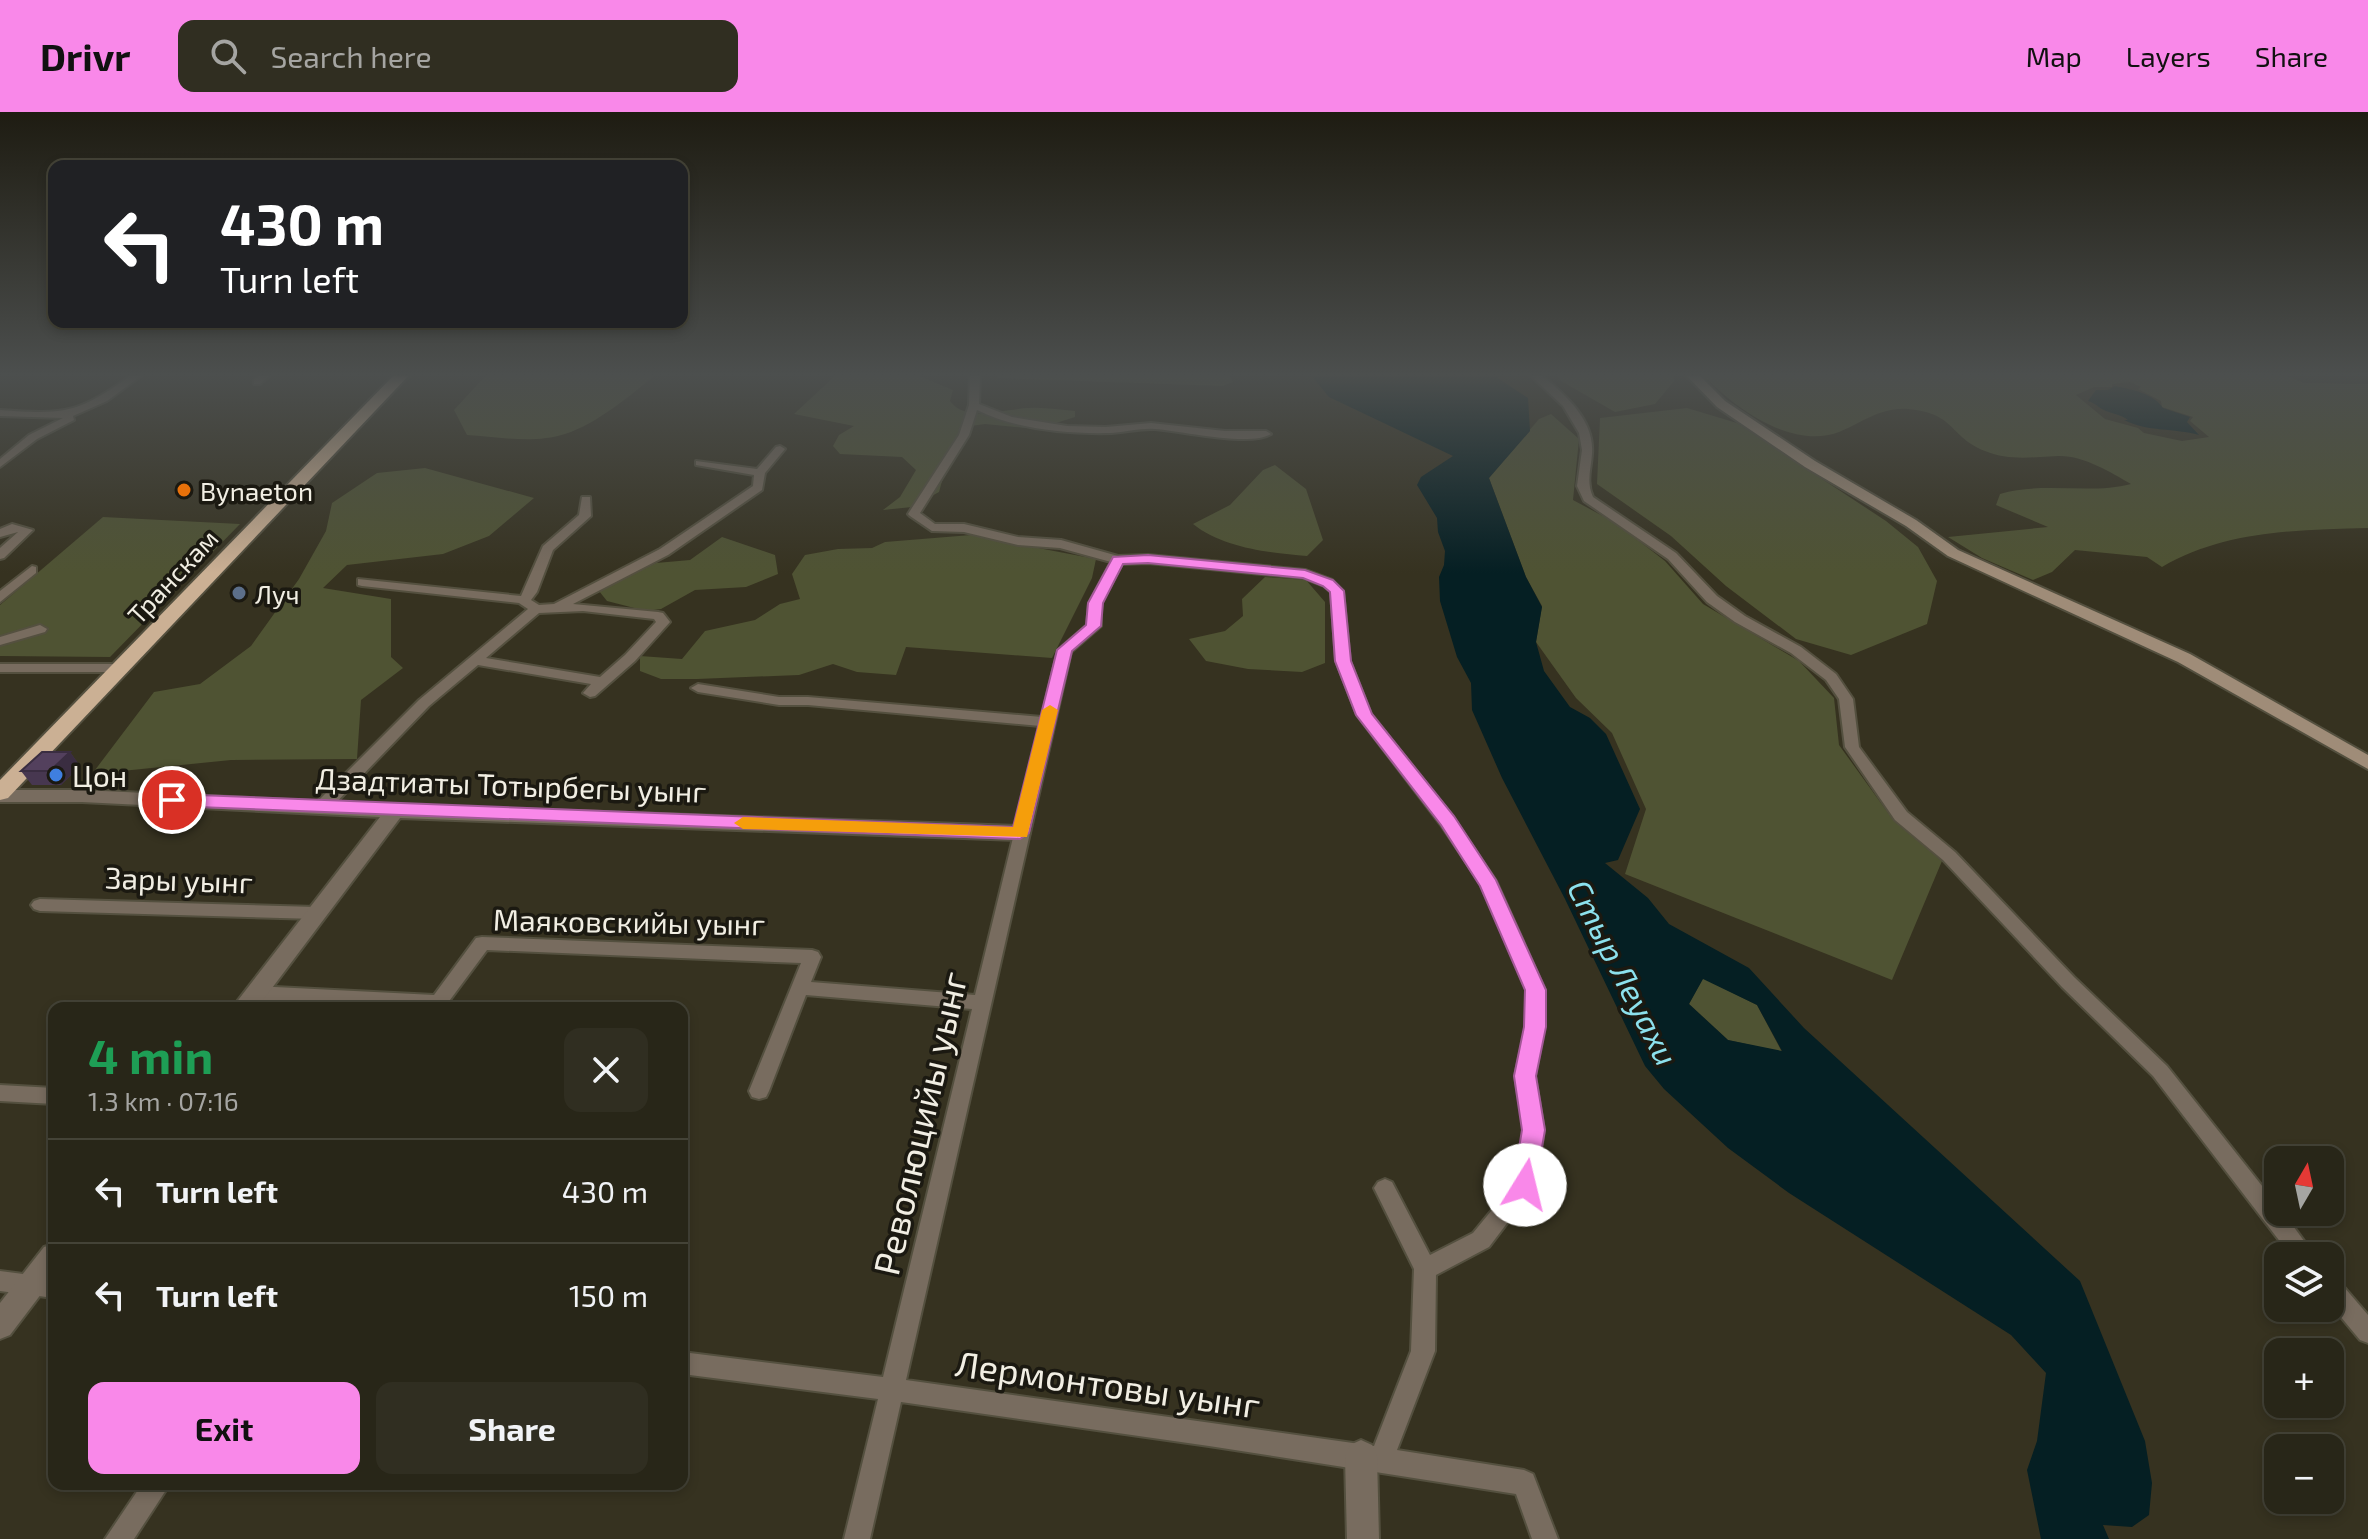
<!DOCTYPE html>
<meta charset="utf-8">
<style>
:root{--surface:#282618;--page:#302e21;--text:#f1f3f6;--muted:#a5a5a2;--line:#444337;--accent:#f988e9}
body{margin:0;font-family:"Exo 2",sans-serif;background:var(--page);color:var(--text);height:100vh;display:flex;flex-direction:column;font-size:30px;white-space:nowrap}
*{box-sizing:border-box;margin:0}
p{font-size:26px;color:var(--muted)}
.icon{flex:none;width:44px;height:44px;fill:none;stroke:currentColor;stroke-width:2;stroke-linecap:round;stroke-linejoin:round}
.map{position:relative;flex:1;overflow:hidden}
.side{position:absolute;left:48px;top:890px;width:640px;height:488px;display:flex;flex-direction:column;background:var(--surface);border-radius:16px;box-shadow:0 4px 12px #0003,0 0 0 2px var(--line)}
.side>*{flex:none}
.top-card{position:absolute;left:48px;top:48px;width:640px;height:168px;border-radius:16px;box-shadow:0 4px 12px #0003,0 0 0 2px var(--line);background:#202124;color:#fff;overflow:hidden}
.needle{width:52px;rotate:9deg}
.controls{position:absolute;left:2264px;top:1034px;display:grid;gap:16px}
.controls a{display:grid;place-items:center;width:80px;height:80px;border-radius:16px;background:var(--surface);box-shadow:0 4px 12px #0003,0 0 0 2px var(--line);font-size:40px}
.pin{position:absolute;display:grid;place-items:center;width:68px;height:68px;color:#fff;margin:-34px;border:4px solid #fff;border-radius:50%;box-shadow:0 2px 8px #0007}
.me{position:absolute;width:88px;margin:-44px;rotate:9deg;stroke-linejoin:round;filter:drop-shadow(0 0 6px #0008)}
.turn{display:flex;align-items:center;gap:28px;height:168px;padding:0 40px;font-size:36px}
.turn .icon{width:104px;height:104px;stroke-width:2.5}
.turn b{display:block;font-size:56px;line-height:68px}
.round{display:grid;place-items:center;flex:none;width:84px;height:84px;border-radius:16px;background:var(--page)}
.head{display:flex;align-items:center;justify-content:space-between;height:136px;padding:0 40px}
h1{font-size:48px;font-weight:700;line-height:60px;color:#1e9e55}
.action{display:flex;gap:16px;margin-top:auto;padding:16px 40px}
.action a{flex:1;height:92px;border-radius:16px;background:var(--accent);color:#111;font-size:32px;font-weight:700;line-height:92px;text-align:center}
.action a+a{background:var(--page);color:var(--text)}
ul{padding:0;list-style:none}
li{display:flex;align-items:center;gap:24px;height:104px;padding:0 40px;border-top:2px solid var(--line)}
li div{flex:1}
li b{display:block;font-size:30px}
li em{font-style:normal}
header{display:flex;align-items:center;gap:48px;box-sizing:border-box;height:112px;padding:0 40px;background:var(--accent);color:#111}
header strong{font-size:38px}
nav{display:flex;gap:44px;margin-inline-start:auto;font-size:28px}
.search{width:560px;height:72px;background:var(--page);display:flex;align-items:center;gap:20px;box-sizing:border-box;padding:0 28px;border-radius:16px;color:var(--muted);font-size:30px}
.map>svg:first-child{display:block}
.green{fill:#4f5333;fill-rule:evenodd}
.water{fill:#051f23;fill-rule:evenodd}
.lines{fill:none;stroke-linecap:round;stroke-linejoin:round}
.minor-casing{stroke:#54503f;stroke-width:4}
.tertiary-casing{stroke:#54503f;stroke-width:4}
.secondary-casing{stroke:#54503f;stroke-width:4}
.trunk-casing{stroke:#54503f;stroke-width:4}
.minor{fill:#786c5f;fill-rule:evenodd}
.tertiary{fill:#786c5f;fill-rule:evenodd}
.secondary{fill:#9f8c78;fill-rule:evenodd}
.trunk{fill:#cbb094;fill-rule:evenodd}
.wall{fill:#473750}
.shaded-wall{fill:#3a2d41}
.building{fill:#53405d;stroke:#3a2d41;stroke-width:2}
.route{fill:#f988e9;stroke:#a25897;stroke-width:2}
.slow{fill:#f59e0b}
.food-dot{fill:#e8710a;stroke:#1b1911;stroke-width:3}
.service-dot{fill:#5c6f8a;stroke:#1b1911;stroke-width:3}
.shop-dot{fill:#3f7fe0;stroke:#1b1911;stroke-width:3}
.labels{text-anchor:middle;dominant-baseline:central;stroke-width:7;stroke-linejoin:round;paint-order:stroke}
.far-poi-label{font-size:26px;fill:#f1eee3;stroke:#1b1911;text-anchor:start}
.far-street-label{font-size:26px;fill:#f1eee3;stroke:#1b1911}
.poi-label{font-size:30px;fill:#f1eee3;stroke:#1b1911;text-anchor:start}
.street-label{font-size:30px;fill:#f1eee3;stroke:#1b1911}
.water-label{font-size:32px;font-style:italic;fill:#8ce1ed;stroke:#1b1911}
.near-street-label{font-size:36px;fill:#f1eee3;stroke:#1b1911}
</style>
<header>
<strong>Drivr</strong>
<div class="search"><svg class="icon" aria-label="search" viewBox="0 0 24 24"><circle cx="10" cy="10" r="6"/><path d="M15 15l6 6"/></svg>Search here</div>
<nav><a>Map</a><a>Layers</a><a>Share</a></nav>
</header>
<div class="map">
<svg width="2368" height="1427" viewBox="0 0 2368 1427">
<rect width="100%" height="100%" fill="#363220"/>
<!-- green -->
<g class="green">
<path d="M488,261H658C632,282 597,312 565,322C534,332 498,325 467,323L454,298Z"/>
<path d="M838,261H912L953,278L950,289C967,312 1006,296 1030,296C1044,295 1060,298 1075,299V305L1037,317L985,312L964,315L953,330L939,380L912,395L883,398L900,385L916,358L902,345L840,342L833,334L839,323L854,314L794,302Z"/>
<polygon points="998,261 1228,261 1233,270 1223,274 997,266"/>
<polygon points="1555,261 1671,261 1675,268 1655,292 1615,300 1561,269"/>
<path d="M1701,261H2279L2304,271L2368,272V416C2298,418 2225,418 2162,455L2147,445L2075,438L2052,460L2033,468L1982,446L1948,425L2048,415L1996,393L2000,382C2042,369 2090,383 2131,372C2110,360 2083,343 2058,344C2033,345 2009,349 1985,339C1949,325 1956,301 1908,297C1880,295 1862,311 1839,320C1791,338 1733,295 1701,261ZM2130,270L2141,275L2138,277L2161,289L2162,295L2193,305L2190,309L2209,325L2182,329L2144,321L2138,316L2105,307L2076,283L2094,275H2112V272Z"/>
<polygon points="1687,296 1737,311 1886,409 1918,435 1937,469 1927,512 1851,543 1796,527 1726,474 1671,424 1597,372 1600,306"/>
<polygon points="1551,302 1579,327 1573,388 1616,411 1665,449 1703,492 1799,549 1834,586 1839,633 1894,709 1942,749 1892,868 1625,762 1646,697 1612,621 1576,586 1536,530 1542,494 1526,465 1489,366 1539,307"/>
<path d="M1275,353L1306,377L1323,428L1307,444C1270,441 1223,436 1193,412L1230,393L1263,358Z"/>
<polygon points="425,356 534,386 489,424 443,442 347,453 323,476 391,487 391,545 403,556 361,588 357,647 231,648 92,662 154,580 200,572 251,534 299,467 326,419 332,391 377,361"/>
<polygon points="103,405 240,412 110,545 0,544 0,493"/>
<polygon points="971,423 1096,447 1092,466 1052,546 906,535 896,563 857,560 833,552 799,563 697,567 661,567 640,559 640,544 682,547 705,519 755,508 780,492 800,487 792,462 805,443 838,437 872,436 885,430"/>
<polygon points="722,425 775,443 778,462 746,475 695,478 661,497 646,499 607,489 599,479 656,451 690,448"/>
<polygon points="1265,465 1306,468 1325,490 1325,551 1302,560 1248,557 1206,549 1189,527 1225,519 1243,504 1242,487"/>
<polygon points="1703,866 1757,893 1782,940 1728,928 1689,892"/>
</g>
<!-- water -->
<g class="water">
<path d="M1309,261H1490L1528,286L1530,319L1489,366L1526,465L1542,495L1536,530L1544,559L1570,595L1590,606L1606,622L1640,697L1618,748L1605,751L1648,786L1669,812L1749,856L1804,916L2080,1169L2145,1329L2152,1371L2149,1403L2132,1415L2103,1413L2109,1427H2041L2027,1358L2037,1329L2046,1261L2011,1223L1789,1081L1728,1036L1664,977L1645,954L1565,787L1502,666L1472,598L1471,571L1457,545L1440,489L1439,465L1444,453L1445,439L1438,420L1437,406L1417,373L1421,365L1453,344L1329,285ZM1703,867L1757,893L1782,939L1728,928L1689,892Z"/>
<path d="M2115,274C2134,278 2154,282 2163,296L2190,305L2187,310L2199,323C2174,316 2148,320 2124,308H2128C2121,303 2117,303 2109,300C2100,298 2098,292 2088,289L2096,278H2108Z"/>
</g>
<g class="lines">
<defs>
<g id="minor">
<path d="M134,261H145L107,289L73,304L74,308L37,327L0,355V347L29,323L63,306L0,304V298C67,303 79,301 134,261Z"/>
<polygon points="261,261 272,261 260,272 254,272 254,268"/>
<path d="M970,261H980L979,292L1012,305L1067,314L1106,315L1151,311L1225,319H1266L1271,322C1250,335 1182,319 1155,317C1141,316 1126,320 1111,321C1066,322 1018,318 977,298L969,323L920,401L935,412H964L1018,425L1061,428L1118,444L1148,443L1305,458L1332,468L1343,479L1350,549L1371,602L1453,705L1496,769L1545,878L1544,915L1535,964L1544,1018L1536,1073L1489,1135L1436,1163L1435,1239L1397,1338L1524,1358L1533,1362L1558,1427H1532L1516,1382L1209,1334L901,1290L870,1427H844L878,1287L682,1262V1240L883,1265L972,897L806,883L769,979L766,985L759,987L752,985L749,979L801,851L487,838L444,896L255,888L249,886L246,881L249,876L255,874L434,883L476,826L482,825L812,838L818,840L821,845L811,870L975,883L1040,614L808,593H779L698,580L691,576L698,572L779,585H808L1042,605L1058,538L1087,513L1089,491L1111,450L1060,436L1018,433L964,420L932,419L910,404L908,402L959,323L969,293ZM1148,451L1303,466L1324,474L1331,480L1336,549L1357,603L1441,713L1482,774L1527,878L1526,915L1515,964L1524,1018L1515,1070L1473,1121L1430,1143L1392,1070L1385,1067L1378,1070L1374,1076L1414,1157L1411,1239L1374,1334L906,1268L1071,540L1101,514V491L1122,452Z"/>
<path d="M1528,261H1539C1563,281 1595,307 1592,342C1591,357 1586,370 1593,385L1676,441L1717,484L1745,504L1801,535L1836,562L1853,587L1859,635L1907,700L1955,740L2074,865L2167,954L2278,1094V1100H2283L2315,1144H2291L2153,964L2062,875L1943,748L1895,708L1845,635L1839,587L1826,568L1791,541L1735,510L1707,490L1668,447L1584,389L1577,374L1582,338L1579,321L1563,294Z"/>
<path d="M780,334L785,337L765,361L762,378L668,443L573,492L658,500L663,501L670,510L635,549L595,584L590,585L583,581L591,572L478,553L429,594L328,699H316L314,695L316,691L419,588L528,497L519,491L362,474L358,473V467L521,484L543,434L579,403L582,385H590L591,404L553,438L537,480L531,488L539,493L554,492L660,437L753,374L754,363L696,353V349L757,357L776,335ZM583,499L654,507L656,510L625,543L600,565L486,546L539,501Z"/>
<polygon points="12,412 33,418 4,446 0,447 0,436 18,420 0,425 0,417"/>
<polygon points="32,454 36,455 36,461 0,490 0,479"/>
<polygon points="40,513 47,517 45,520 0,533 0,525"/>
<polygon points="0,552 121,552 128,556 121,560 0,560"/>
<polygon points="40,787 316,795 322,797 325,801 322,805 316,807 40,799 34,797 31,793 34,789"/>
<polygon points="0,973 54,976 54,992 0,989"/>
<polygon points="0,1159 54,1166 54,1186 0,1179"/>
<polygon points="2330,1165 2338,1168 2368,1203 2368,1231 2360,1228 2330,1192"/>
<polygon points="142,1372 170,1372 134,1427 105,1427"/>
</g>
<g id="tertiary">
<polygon points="0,678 82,678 395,693 1020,714 1030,721 1020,728 400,706 257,896 232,896 380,705 82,690 0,690"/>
<polygon points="54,1132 54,1165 10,1223 0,1227 0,1191 44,1135"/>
<polygon points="1361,1328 1372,1333 1377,1344 1379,1427 1347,1427 1345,1344 1350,1333"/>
</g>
<polygon id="secondary" points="1684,261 1697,261 1725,289 1815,349 1916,408 1958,438 2190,542 2368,643 2368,657 2178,550 1948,444 1906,414 1805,355 1717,295"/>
<polygon id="trunk" points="396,261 411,261 8,686 0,688 0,668"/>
</defs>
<!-- minor casing -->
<use href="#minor" class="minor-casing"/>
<!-- tertiary casing -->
<use href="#tertiary" class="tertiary-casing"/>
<!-- secondary casing -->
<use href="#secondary" class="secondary-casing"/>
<!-- trunk casing -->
<use href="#trunk" class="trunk-casing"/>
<!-- minor -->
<use href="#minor" class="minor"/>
<!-- tertiary -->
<use href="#tertiary" class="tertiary"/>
<!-- secondary -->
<use href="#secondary" class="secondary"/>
<!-- trunk -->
<use href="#trunk" class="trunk"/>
</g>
<!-- wall -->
<polygon class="wall" points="70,640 80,654 61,673 32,673 21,659"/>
<!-- shaded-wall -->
<polygon class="shaded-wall" points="70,640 80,654 61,673 50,659"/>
<!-- building -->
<polygon class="building" points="42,640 70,640 50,659 21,659"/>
<!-- sky -->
<linearGradient id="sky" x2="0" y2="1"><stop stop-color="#1e1c12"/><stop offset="0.57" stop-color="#4c4f4e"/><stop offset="1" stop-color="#4c4f4e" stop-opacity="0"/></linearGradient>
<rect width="2368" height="461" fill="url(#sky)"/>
<!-- route -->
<polygon class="route" points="1148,443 1305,458 1333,468 1344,479 1351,549 1372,602 1454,704 1496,768 1546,878 1546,915 1536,964 1545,1018 1534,1081 1525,1084 1517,1081 1513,1073 1522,1018 1514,964 1524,915 1525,878 1480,774 1441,713 1356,603 1335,549 1330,480 1323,474 1303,466 1148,451 1123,452 1103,491 1101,514 1072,539 1029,721 1020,727 172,694 163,688 172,682 1013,715 1057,538 1086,513 1088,491 1113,445"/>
<!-- slow -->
<polygon class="slow" points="1050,593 1058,598 1027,725 743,717 734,711 743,705 1013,715 1042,598"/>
<!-- markers -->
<circle class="food-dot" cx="184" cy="378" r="8"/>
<circle class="service-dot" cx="239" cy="481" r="8"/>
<circle class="shop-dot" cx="56" cy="663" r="8"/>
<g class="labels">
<!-- far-poi labels -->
<g class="far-poi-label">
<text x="200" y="378">Bynaeton</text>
<text x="255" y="481">Луч</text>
</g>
<!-- far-street labels -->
<g class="far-street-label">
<text transform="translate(172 464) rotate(-47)">Транскам</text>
</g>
<!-- poi labels -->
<g class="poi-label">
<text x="72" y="663">Цон</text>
</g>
<!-- street labels -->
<g class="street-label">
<text transform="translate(511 672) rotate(2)">Дзадтиаты Тотырбегы уынг</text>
<text transform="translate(179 767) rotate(2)">Зары уынг</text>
<text transform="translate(629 809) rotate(1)">Маяковскийы уынг</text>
</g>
<!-- water labels -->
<g class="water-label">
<text transform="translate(1624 860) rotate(63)">Стыр Леуахи</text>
</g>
<!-- near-street labels -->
<g class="near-street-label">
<text transform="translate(919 1011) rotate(-77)">Революцийы уынг</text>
<text transform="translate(1108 1271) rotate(8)">Лермонтовы уынг</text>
</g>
</g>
</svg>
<div class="controls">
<a><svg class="needle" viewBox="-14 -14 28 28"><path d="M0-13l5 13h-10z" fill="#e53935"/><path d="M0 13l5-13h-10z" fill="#a5a5a2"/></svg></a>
<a><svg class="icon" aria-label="layers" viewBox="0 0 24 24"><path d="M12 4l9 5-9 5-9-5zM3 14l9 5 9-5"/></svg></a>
<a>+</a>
<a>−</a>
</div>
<div class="pin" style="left:172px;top:688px;background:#d93025"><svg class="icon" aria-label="arrive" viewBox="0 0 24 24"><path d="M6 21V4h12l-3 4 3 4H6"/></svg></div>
<svg class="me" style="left:1525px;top:1073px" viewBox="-20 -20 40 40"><circle r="19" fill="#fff"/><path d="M0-13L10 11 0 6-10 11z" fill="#f988e9"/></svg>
<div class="top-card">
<div class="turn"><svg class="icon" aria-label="left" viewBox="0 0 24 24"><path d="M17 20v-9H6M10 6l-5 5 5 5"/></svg><div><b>430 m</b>Turn left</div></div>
</div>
<section class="side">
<div class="head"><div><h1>4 min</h1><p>1.3 km · 07:16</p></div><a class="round"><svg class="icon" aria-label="close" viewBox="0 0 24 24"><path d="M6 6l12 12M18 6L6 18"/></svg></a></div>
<ul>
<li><svg class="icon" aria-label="left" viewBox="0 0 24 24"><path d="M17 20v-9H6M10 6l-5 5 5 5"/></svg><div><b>Turn left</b></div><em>430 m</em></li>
<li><svg class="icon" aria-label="left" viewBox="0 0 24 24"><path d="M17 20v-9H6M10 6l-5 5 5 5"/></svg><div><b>Turn left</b></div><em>150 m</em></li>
</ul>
<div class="action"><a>Exit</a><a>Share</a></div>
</section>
</div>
